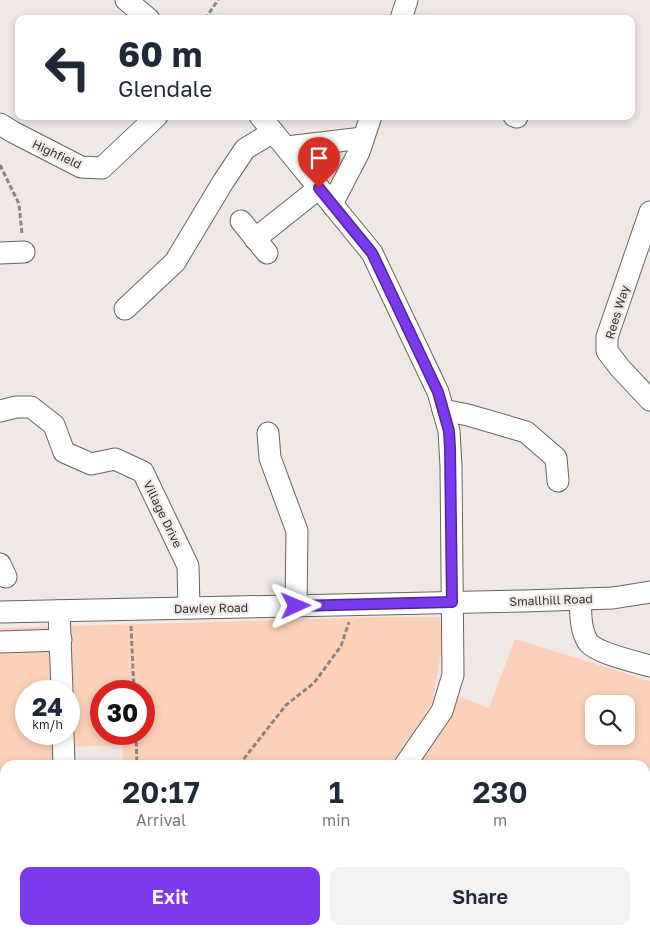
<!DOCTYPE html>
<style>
:root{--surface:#fff;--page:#f2f2f3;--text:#1f2937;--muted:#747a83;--accent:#7c3aed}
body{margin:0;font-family:"Golos Text",sans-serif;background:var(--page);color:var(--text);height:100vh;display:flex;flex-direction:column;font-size:19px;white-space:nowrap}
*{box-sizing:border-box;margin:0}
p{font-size:16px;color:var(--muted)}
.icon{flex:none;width:28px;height:28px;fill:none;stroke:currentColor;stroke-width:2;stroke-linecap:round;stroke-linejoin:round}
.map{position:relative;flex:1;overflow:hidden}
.drawer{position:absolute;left:0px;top:760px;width:650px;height:175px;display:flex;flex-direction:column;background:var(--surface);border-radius:15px 15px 0 0;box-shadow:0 2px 8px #0003}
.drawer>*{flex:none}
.hud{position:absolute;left:15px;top:15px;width:620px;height:105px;border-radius:10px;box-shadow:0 2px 8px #0003;background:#fff;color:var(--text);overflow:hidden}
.fabs{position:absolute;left:585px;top:695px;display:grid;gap:10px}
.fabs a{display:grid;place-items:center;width:50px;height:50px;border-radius:10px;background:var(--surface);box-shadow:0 2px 8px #0003;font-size:25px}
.speed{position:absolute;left:15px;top:680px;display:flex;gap:10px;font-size:25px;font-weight:700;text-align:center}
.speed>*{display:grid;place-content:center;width:65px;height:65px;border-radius:50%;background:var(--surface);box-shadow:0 2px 8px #0003;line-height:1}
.speed small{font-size:12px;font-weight:400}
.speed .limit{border:8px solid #d22;background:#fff;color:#111}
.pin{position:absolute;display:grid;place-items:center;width:42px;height:42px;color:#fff;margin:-51px -21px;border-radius:50% 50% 50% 0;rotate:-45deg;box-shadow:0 0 5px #0007}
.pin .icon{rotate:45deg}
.me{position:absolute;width:55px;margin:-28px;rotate:89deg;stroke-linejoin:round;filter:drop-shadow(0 0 4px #0008)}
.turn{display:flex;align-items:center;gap:18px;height:105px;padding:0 20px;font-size:22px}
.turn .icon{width:65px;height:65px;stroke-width:2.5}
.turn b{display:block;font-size:35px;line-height:42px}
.eta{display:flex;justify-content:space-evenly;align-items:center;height:85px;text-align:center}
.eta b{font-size:30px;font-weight:600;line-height:35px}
.button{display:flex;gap:10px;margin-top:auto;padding:10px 20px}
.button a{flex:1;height:58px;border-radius:10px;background:var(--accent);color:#fff;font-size:20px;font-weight:600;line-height:58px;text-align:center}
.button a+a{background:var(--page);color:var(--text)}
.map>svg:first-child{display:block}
.green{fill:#fcd1b9;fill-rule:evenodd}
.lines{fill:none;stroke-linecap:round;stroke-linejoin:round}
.minor-casing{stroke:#6a6460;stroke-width:23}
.path{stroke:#8a8583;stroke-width:3;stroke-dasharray:5 2.5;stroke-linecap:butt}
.minor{stroke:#fff;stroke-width:21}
.route-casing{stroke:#51269a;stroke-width:12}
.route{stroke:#7c3aed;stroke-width:9}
.labels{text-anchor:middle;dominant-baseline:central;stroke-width:4.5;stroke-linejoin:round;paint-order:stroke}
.street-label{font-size:12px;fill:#363332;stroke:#efe8e4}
</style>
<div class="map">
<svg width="650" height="935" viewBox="0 0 650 935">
<rect width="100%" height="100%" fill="#efe8e4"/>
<!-- green -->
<g class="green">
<path d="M385,617H439L444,635L433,700L407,746L392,765H124L122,745L70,747V765H5V915H0V628ZM26,691H69V734H26ZM101,691H144V734H101Z"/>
<path d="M515,639L650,681V935H305L309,930H645V765H415L456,695L489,708ZM594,704H626V736H594Z"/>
<polygon points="135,930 257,930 253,935 135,935"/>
</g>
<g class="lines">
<defs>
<g id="minor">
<polyline points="126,0 149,19"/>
<polyline points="401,19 407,0"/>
<polyline points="260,116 372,253 438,392 449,431 451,466 453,675 442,711 405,765"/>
<polyline points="514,116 517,117"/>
<polyline points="0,124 13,132 81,167 102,168 157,116"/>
<polyline points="287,147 363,138"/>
<polyline points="332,204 359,152 371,116"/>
<polyline points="650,212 607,337 607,351 620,368 650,400"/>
<polyline points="241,221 267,253"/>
<polyline points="255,239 319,188"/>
<polyline points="0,253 24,252"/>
<polyline points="125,309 175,262 223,182 245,149 273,132"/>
<polyline points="443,410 468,415 526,432 556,458 558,481"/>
<polyline points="0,411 16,407 31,407 54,425 64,452 91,464 115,459 143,472 188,566 189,608"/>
<polyline points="268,433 270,458 297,531 296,606"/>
<polyline points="0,564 6,577"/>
<path d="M580,600C581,613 580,630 588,642C596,653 636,662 650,666"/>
<polyline points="59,611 62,691"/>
<polyline points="0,612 524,601 613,598 650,592"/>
<polyline points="0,642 61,640"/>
<polyline points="63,734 64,765"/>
<polyline points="265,935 268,930"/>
</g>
</defs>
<!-- minor casing -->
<use href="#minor" class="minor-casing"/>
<!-- path -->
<g class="path">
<polyline points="205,19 218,0"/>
<polyline points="0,165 19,204 22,234"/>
<polyline points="131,626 134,691"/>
<polyline points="136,734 137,765"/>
<polyline points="239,765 286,705 314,683 341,646 349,622"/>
<polyline points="145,930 145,935"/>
<polyline points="151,935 154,930"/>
</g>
<!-- minor -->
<use href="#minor" class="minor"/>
</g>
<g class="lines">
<defs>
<polyline id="route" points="296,606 452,602 450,448 449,431 438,392 372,253 319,188"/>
</defs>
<!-- route casing -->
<use href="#route" class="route-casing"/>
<!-- route -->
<use href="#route" class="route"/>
</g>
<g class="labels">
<!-- street labels -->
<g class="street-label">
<text transform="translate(57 154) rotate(25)">Highfield</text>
<text transform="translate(617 312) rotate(-73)">Rees Way</text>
<text transform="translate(163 514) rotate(64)">Village Drive</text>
<text transform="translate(551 600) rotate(-2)">Smallhill Road</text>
<text transform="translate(211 608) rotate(-1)">Dawley Road</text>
</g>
</g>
</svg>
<div class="fabs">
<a><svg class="icon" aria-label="search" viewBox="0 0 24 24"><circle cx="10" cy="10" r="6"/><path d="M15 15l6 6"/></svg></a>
</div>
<div class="speed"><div>24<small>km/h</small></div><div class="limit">30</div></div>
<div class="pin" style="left:319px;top:188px;background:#d93025"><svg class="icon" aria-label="arrive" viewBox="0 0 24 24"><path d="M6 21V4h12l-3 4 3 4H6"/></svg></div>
<svg class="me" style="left:296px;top:606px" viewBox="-20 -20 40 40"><path d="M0-17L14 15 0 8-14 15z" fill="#7c3aed" stroke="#fff" stroke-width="4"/></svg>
<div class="hud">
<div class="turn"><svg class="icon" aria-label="left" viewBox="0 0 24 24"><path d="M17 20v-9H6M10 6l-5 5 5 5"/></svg><div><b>60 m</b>Glendale</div></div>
</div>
<section class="drawer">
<div class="eta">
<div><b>20:17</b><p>Arrival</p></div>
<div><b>1</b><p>min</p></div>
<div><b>230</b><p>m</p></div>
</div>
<div class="button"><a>Exit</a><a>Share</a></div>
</section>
</div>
